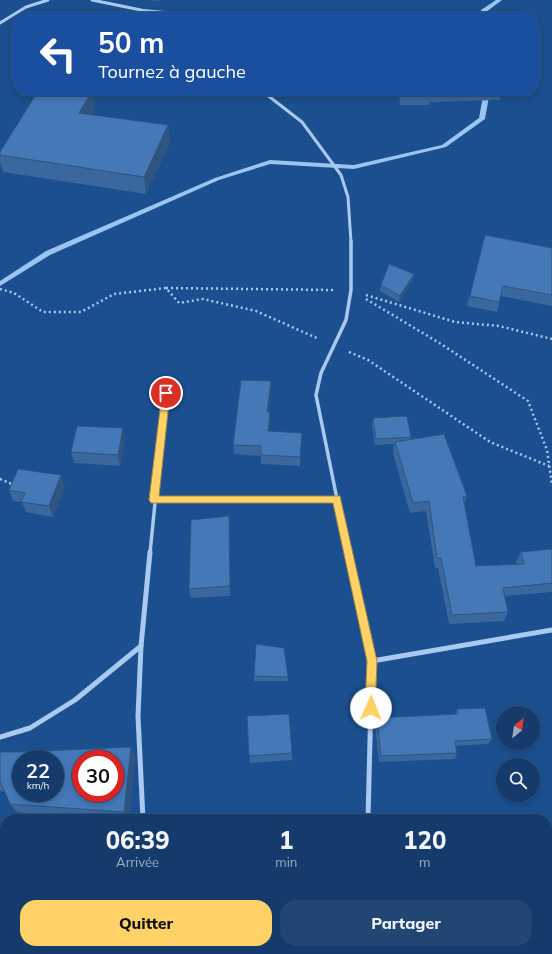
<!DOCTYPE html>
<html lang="fr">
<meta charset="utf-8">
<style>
:root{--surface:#143b6b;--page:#214673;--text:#f1f3f6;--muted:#9dadc1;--line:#33557e;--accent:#ffd166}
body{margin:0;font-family:Mulish,sans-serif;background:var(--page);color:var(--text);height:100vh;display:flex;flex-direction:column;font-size:15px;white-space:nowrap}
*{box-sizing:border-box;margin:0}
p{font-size:13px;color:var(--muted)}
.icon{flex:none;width:22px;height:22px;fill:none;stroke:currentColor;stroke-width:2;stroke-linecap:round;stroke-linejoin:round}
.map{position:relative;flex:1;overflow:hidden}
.panel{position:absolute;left:0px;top:814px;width:552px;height:140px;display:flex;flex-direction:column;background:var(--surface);border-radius:16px 16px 0 0;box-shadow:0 2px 6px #0003,0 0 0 1px var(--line)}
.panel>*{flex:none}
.guide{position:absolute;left:12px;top:12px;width:528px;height:84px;border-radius:16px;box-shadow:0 2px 6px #0003,0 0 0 1px var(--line);background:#1a4fa0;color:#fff;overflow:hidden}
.needle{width:26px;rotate:29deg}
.tools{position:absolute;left:496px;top:706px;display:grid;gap:8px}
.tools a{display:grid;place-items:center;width:44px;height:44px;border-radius:50%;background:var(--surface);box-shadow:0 2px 6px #0003,0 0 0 1px var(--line);font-size:20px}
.speed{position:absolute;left:12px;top:750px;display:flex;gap:8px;font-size:20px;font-weight:700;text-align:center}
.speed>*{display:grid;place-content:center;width:52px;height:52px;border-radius:50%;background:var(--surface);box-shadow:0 2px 6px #0003,0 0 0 1px var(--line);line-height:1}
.speed small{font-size:10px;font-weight:400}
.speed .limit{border:6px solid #d22;background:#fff;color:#111}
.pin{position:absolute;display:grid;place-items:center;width:34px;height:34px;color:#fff;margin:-17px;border:2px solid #fff;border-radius:50%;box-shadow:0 1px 4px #0007}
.me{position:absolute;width:44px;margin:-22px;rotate:1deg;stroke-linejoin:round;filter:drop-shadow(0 0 3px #0008)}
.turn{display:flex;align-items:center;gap:14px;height:84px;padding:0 20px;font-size:18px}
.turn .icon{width:52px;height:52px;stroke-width:2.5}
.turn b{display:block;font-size:28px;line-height:34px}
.eta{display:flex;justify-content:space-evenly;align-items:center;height:68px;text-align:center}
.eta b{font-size:24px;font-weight:800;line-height:28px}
.cta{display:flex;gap:8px;margin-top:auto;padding:8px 20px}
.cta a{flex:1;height:46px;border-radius:16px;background:var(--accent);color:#111;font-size:16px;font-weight:800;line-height:46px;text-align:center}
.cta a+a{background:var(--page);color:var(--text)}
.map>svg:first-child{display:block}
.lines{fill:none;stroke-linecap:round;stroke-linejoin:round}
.stream{fill:#9cc4f0;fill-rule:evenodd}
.path{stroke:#a9c9ee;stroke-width:2.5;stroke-dasharray:2 3;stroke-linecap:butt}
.service{stroke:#a9c9ee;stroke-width:2}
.minor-far2{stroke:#a9c9ee;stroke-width:3}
.minor-far1{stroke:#a9c9ee;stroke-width:3.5}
.minor{stroke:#a9c9ee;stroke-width:5}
.wall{fill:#3a679d}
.shaded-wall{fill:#305480}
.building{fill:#4478b7;stroke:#305480;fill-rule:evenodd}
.route{fill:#ffd166;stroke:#a68842}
</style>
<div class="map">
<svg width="552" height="954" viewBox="0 0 552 954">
<rect width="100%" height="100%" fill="#1b4f8f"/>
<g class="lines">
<!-- stream -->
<g class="stream">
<polygon points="496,0 502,0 486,12 487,17 481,17 481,10"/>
<polygon points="484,91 490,91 485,119 446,147 354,169 270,164 219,180 50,255 0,286 0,281 46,251 215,178 270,160 354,165 442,145 479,118"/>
</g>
<!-- path -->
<g class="path">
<polyline points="166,288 335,290"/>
<polyline points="0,289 14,293 43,312 81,312 114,294 166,288 179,303 203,299 256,311 319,339"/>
<polyline points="366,295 455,322 499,326 552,339"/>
<polyline points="366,299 441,344 528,401 547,450 552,485"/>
<polyline points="349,352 368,360 490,442 549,466"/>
<polyline points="0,479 14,485"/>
</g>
<!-- service -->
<polyline class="service" points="143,10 220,17"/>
<!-- minor-far2 -->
<g class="minor-far2">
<polyline points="92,0 141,10 159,17"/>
<polyline points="0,23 26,7 48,0"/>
<polyline points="262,91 302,122 341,175 348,197 351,242"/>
</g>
<!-- minor-far1 -->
<g class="minor-far1">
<polyline points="337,499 316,395 321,373 346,320 351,290 351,241"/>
<polyline points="154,500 337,499 349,553"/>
<polyline points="150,553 166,393"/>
</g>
<!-- minor -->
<g class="minor">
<polyline points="349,552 372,661 368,819"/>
<polyline points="372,661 552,630"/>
<polyline points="0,737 30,728 75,700 141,646"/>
<polyline points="143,819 138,716 141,646 150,552"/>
<polyline points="547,828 552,828"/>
<polyline points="380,949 380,954"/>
</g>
</g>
<!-- wall -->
<g class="wall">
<polygon points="149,0 160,0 158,1"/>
<polygon points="399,91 502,91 500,100 430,102 429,105 400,105"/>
<polygon points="95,107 91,115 168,125 170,142 146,194 3,172 0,161 0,152"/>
<polygon points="485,235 552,248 552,306 501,296 497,312 467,306"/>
<polygon points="414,274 413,280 399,302 380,291 381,285"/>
<polygon points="271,381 271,391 268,412 270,421 269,431 301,442 300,466 261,464 261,456 234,454 233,445"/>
<polygon points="373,418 411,437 410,440 467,496 464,504 476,566 517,564 516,562 521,552 552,549 552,592 505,596 508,612 504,621 449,624 438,568 435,568 426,511 410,513 393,453 394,444 375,445 372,424"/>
<polygon points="125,439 120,466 74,463 71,452"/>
<polygon points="65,486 53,517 26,512 22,502 13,501 9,490"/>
<polygon points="230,527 230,596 191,598 189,589"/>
<polygon points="254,676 288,677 288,681 254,681"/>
<polygon points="457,709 492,739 488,744 456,746 457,753 455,759 379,762 375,724 377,718 455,715"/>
<polygon points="247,716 292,753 292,760 250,763"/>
<polygon points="131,747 135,757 129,819 104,819 17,812 10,804 5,792 0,791 0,752 21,752"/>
<polygon points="547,840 552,840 552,894 547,895"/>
</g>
<!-- shaded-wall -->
<g class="shaded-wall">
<polygon points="92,91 93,91 95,107 83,130 79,113"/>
<polygon points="168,125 170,142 146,194 144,177"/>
<polygon points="414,274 413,280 399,302 400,296"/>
<polygon points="271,381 271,391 267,421 267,412"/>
<polygon points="270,412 270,421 268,440 268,431"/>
<polygon points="123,428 125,439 120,466 118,455"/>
<polygon points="61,475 65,486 53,517 49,506"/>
<polygon points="229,516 230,527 230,596 230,586"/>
<polygon points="131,747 135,757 129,819 128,819 124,812"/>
</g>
<!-- building -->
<g class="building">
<polygon points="38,91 92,91 79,113 168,125 144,177 0,155 0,152"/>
<polygon points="401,91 490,91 430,92 431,95 402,96"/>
<polygon points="485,235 552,248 552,295 503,286 499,302 470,296"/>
<polygon points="389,264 414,274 400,296 381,285"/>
<polygon points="241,380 271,381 267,412 270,412 268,431 302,433 300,457 261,455 261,446 233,445"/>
<polygon points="407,416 411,437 376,439 373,418"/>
<polygon points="77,426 123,428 118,455 71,452"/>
<polygon points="444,434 467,496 463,497 476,566 524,564 521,552 552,549 552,583 503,588 508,612 452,615 441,558 437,558 429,501 413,503 395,442"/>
<polygon points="18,469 61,475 49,506 21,502 25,493 9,490"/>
<polygon points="229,516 230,586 189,589 191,520"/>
<polygon points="256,644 284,648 288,677 254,676"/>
<polygon points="485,708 492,739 455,741 457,753 381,756 377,718 458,714 457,709"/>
<polygon points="289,714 292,753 249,756 247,716"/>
<path d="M131,747L124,812L10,804L1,783H0V752H21ZM21,759H55V793H21ZM81,759H115V793H81Z"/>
<rect x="547" y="840" width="5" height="51"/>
</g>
<!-- route -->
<polygon class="route" points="166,390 170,393 159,496 340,496 377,661 375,712 371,713 367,712 365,708 367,661 333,503 151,503 149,500 162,393"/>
</svg>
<div class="tools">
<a><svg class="needle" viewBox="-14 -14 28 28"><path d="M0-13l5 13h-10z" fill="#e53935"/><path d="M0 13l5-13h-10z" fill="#9dadc1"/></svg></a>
<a><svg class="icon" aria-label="search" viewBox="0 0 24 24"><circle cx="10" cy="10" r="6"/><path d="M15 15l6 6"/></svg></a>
</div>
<div class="speed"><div>22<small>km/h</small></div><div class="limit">30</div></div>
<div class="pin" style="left:166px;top:393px;background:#d93025"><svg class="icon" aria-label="arrive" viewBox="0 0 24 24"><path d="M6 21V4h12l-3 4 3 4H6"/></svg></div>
<svg class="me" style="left:371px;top:708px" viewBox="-20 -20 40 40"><circle r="19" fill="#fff"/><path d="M0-13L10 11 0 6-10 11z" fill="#ffd166"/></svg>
<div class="guide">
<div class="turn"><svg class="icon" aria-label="left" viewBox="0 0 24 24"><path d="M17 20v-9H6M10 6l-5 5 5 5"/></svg><div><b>50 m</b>Tournez à gauche</div></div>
</div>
<section class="panel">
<div class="eta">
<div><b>06:39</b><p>Arrivée</p></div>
<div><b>1</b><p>min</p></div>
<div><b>120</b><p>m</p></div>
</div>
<div class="cta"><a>Quitter</a><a>Partager</a></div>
</section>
</div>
